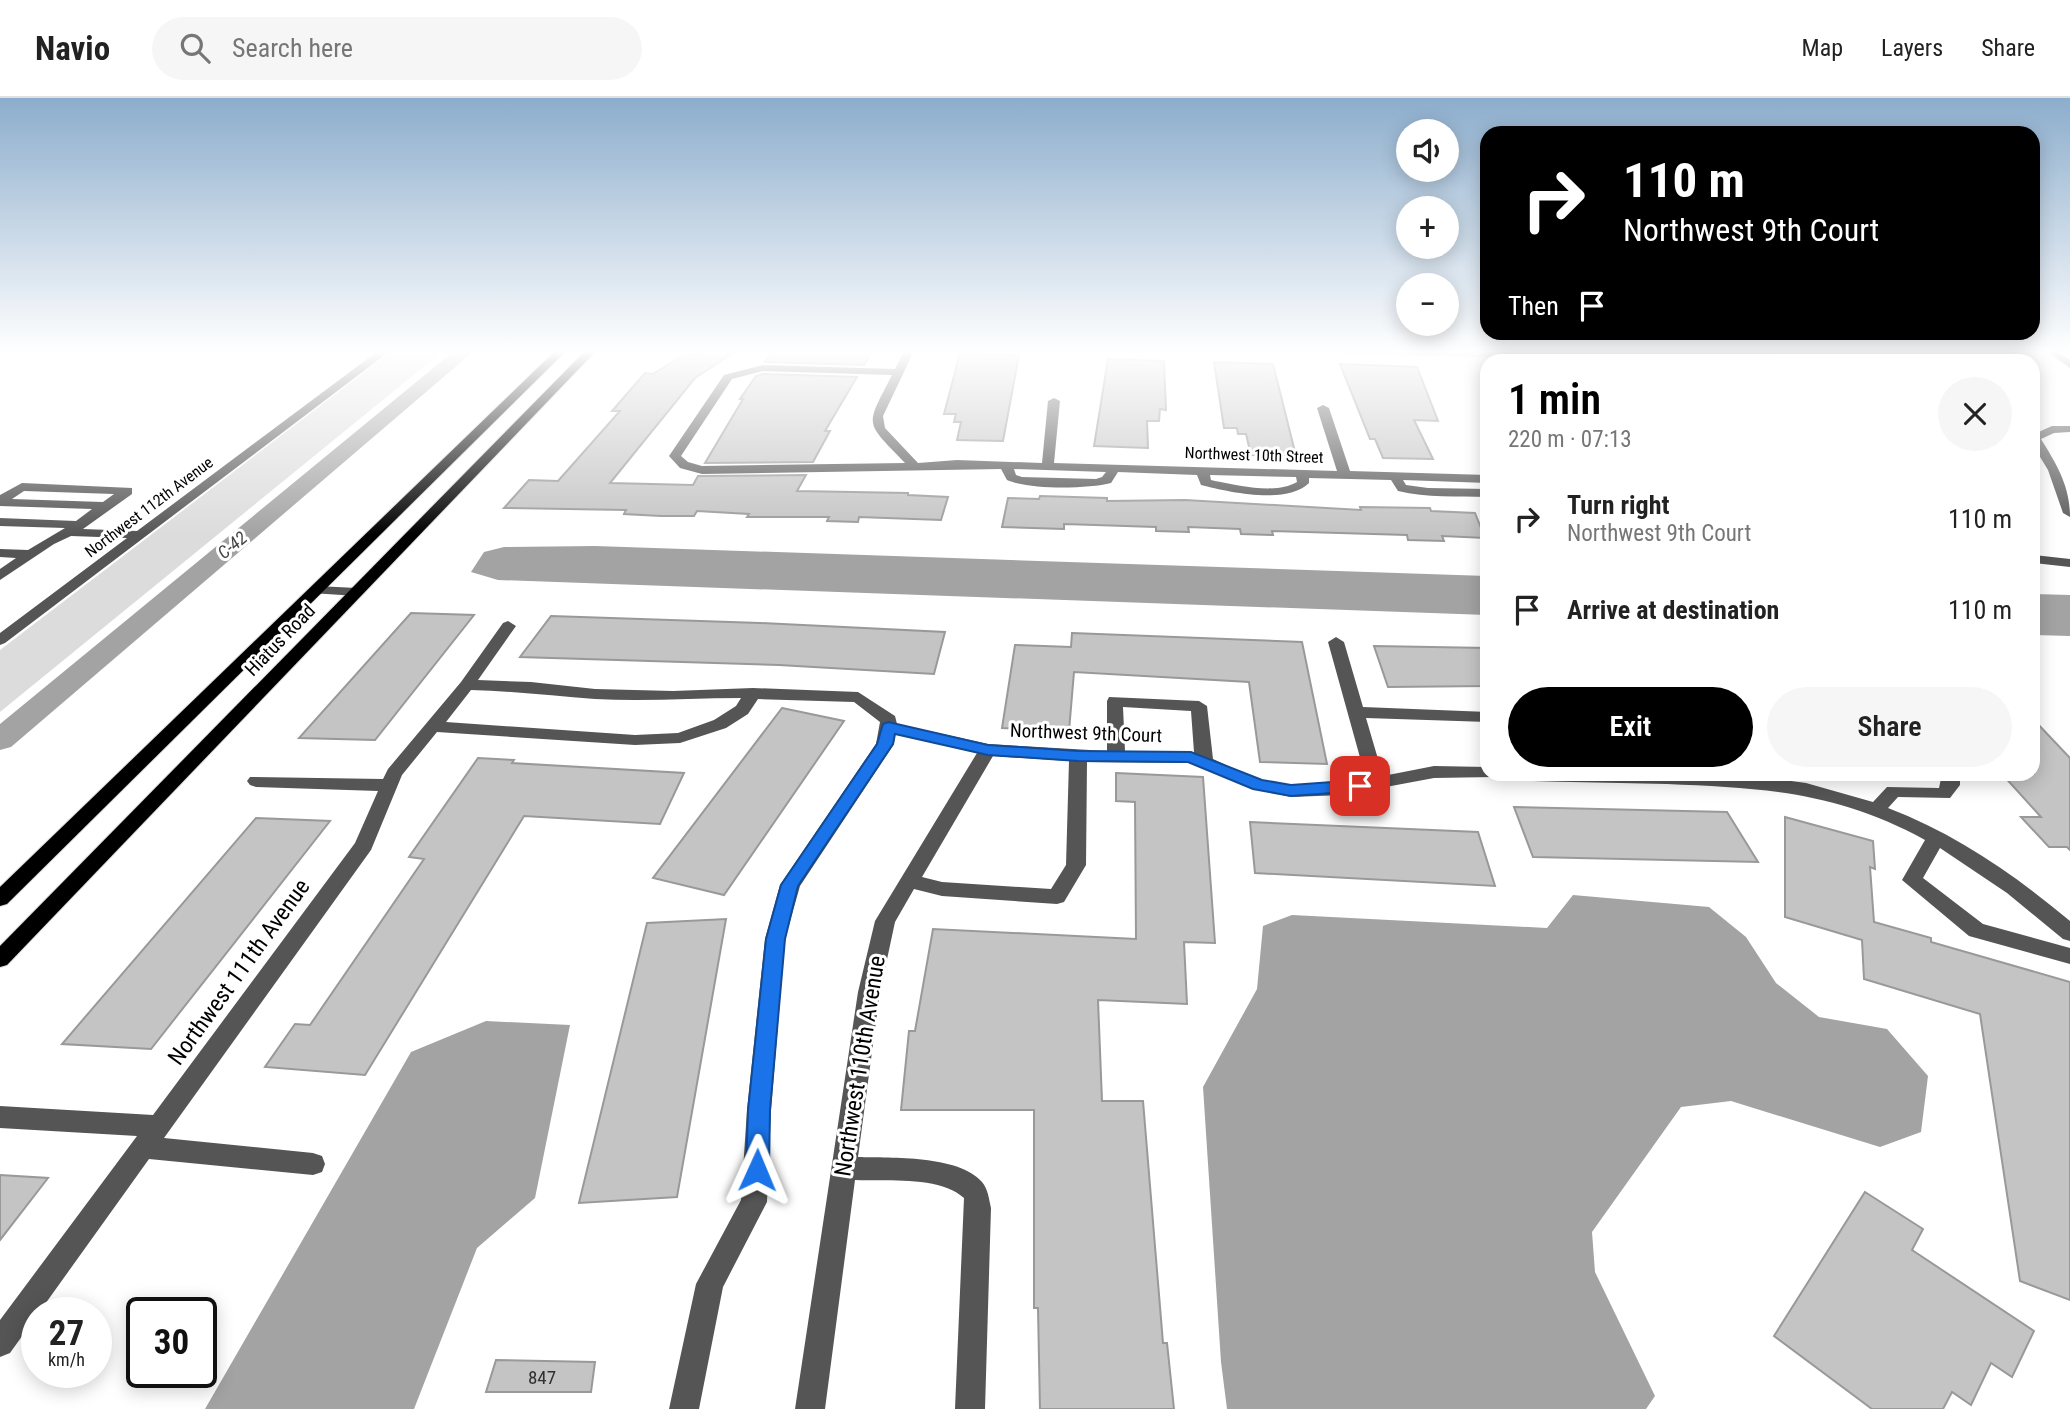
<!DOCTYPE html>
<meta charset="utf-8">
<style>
:root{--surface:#fff;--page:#f6f6f6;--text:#222;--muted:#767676;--line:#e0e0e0;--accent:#000}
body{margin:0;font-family:"Roboto Condensed",sans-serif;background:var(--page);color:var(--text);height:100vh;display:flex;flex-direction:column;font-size:26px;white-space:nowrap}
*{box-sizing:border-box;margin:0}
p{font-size:23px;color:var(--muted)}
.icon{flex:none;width:38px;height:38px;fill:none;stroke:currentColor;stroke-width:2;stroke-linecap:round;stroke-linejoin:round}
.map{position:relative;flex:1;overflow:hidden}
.details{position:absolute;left:1480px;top:256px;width:560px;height:427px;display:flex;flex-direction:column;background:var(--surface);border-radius:21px;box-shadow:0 4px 18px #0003}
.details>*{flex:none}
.hud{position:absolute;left:1480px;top:28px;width:560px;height:214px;border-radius:21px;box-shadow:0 4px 18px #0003;background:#000;color:#fff;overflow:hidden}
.controls{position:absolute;left:1396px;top:21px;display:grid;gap:14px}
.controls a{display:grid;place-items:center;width:63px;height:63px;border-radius:50%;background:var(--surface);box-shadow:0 4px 18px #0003;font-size:35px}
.speed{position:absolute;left:21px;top:1199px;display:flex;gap:14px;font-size:35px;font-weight:700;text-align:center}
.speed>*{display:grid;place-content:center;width:91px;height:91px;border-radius:50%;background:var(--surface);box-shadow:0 4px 18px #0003;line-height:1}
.speed small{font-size:18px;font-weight:400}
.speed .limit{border:4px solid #111;border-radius:10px;background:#fff;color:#111}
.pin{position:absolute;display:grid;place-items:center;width:60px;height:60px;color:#fff;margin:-30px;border-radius:14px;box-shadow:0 4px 10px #0006}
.me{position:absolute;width:77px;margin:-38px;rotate:1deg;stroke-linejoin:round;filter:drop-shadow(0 0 5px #0008)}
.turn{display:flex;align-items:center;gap:24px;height:147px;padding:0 28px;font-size:32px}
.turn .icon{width:91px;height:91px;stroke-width:2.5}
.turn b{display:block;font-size:49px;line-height:60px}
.then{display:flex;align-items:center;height:66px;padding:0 28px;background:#0003;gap:14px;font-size:26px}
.round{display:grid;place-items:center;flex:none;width:74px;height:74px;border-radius:37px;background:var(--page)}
.head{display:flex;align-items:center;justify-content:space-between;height:119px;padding:0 28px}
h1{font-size:42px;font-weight:600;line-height:52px;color:var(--accent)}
.button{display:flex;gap:14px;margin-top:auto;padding:14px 28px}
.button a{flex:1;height:80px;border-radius:42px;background:var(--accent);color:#fff;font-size:28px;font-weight:600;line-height:80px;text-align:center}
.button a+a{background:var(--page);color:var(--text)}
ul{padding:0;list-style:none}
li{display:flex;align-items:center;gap:21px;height:91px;padding:0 28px}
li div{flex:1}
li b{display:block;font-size:26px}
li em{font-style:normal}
header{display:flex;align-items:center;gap:42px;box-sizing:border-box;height:98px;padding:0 35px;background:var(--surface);border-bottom:2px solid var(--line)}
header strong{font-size:33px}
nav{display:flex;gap:38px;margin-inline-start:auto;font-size:24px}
.search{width:490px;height:63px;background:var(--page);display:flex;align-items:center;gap:18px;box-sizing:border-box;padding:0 24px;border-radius:38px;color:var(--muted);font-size:26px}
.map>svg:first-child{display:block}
.green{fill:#dcdcdc}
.water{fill:#a3a3a3}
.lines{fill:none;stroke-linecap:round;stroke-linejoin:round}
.canal{fill:#a3a3a3;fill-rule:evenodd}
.building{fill:#c4c4c4;stroke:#999;stroke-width:2}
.major-casing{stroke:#dbdbdb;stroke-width:2}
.minor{fill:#555;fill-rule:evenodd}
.major{fill:#000;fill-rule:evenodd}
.route{fill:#1a73e8;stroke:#114b97;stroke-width:2}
.labels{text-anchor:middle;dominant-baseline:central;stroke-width:6;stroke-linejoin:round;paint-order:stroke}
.far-street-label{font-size:16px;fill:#000;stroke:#fff}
.far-water-label{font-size:18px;font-style:italic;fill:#444;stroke:#fff}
.street-label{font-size:19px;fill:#000;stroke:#fff}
.near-number-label{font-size:19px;fill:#313131}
.near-street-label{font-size:23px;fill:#000;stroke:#fff}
</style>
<header>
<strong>Navio</strong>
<div class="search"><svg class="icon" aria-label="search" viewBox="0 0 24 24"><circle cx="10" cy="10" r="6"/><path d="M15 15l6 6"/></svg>Search here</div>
<nav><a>Map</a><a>Layers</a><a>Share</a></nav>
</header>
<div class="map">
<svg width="2070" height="1311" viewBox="0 0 2070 1311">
<rect width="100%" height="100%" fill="#fff"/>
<!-- green -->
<polygon class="green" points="392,253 443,253 0,614 0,552"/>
<!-- water -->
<g class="water">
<polygon points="1259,253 1753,253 1793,257 2002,259 2009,262 1580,262"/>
<polygon points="595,448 1487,478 1487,517 498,482 471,474 484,454 504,449"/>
<polygon points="2034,496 2070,497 2070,538 2034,537"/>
<polygon points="1573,797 1709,809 1746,839 1776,885 1819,919 1887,931 1928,978 1921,1034 1880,1049 1731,1003 1681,1009 1592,1134 1595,1174 1655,1298 1646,1311 1227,1311 1221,1264 1203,989 1257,891 1263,828 1292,817 1547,830"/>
<polygon points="486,923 570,927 535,1100 477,1150 414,1311 205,1311 411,954"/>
</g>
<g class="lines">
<!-- canal -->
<polygon class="canal" points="454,253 474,253 11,649 0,652 0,626"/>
</g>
<!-- building -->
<g class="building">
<polygon points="703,253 736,253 695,280 610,385 693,387 698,378 806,377 797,393 908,395 908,397 948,399 941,422 859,419 858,424 827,423 829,419 747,419 749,416 697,413 694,418 661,418 624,416 626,412 504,410 529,382 558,383 620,313 612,313 645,275 653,276 679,260"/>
<polygon points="773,253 872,253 864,267 765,264"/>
<polygon points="960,255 1019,257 1003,343 957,342 961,324 954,324 956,316 944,316"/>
<polygon points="1108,261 1164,263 1166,312 1160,311 1159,323 1147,323 1148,350 1094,348"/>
<polygon points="1214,264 1273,266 1296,358 1251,357 1246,336 1238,336 1237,330 1224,330"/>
<polygon points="1340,266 1417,269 1438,323 1414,322 1433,361 1383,360 1375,341 1370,341"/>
<polygon points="763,276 857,279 825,333 830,333 813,364 705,365 743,301 740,301 756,278"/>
<polygon points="1040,398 1107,400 1107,403 1185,402 1361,412 1360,409 1430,410 1431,413 1475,415 1485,440 1442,438 1444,443 1408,442 1407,437 1272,433 1273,437 1241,436 1240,431 1188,429 1189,434 1156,433 1156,429 1064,426 1064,431 1002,429 1008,400 1039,401"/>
<polygon points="411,515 474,517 375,642 299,640"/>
<polygon points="551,518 760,525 945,534 934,576 779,567 520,559"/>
<polygon points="1072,535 1302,544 1327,666 1260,664 1249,584 1074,574 1069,633 1002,630 1015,547 1071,549"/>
<polygon points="1374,548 1488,550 1488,588 1388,589"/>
<polygon points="782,610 844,623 724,797 653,780"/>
<polygon points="2034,622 2070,660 2070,752 2067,749 2049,749 2021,719 2041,719 2002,676 2034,676"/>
<polygon points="478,660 514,662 512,665 684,675 660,726 524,718 365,977 265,969 295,926 310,927 424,761 409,759"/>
<polygon points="1116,675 1203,679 1215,845 1184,844 1187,906 1098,902 1102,1003 1143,1003 1163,1245 1167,1245 1174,1311 1040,1311 1038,1210 1034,1210 1034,1012 901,1012 909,933 915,933 933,831 1136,841 1135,704 1116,703"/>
<polygon points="1514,709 1727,714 1758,764 1533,759"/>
<polygon points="1785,719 1873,743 1875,771 1870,769 1874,824 1931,840 1931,844 2070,884 2070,1202 2020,1183 1980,916 1864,881 1862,842 1785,819"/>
<polygon points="256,720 330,723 151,951 62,946"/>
<polygon points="1250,724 1478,734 1495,788 1255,775"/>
<polygon points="726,821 677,1099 579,1105 647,825"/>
<polygon points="0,1077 48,1080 0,1142"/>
<polygon points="1865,1094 1923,1131 1912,1152 2034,1233 2012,1279 1991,1265 1971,1307 1952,1294 1943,1311 1872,1311 1774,1238"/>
<polygon points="496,1262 595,1264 591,1294 486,1294"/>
</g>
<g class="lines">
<defs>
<g id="major">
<polygon points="555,253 566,253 7,806 0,808 0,789"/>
<polygon points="585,253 596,253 7,867 0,869 0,848"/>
</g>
</defs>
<!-- major casing -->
<use href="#major" class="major-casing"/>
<!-- minor -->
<g class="minor">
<path d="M378,253H390L5,545L0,547V535L127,440L71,438L54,446L0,482V471L16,460L0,459V451L28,452L65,430L0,428V420L76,423L92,411L0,408V397L22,385L132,390V396L83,431L137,433ZM24,393L114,396L103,404L12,401Z"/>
<path d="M904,253H914L883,318L885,330L918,365L957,362L1042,365L1048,303L1054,300L1060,303L1054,365L1337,373L1317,310L1323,307L1329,310L1350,373L1488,377V385L1403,382L1406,387L1428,390L1488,391V399C1457,398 1427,400 1398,393L1391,382L1309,380V385C1287,407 1228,394 1201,387L1197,377L1118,374L1111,385C1087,391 1030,392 1007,382L1001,371L702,376L680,370L669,358L724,277L763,267L895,271ZM763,273L892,277C865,330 864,322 905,365L702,368L688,364L681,358L732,281ZM1014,371L1106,374L1102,379L1096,381L1022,379L1016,377ZM1210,377L1296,379L1297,384C1275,397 1238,387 1215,383L1211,382Z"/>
<polygon points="2046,253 2058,253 2070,262 2070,270"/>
<path d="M2052,328H2070V334L2054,335L2041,341C2057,367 2070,388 2070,419L2063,415L2048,372L2034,349V336Z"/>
<polygon points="2034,457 2070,461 2070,469 2034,465"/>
<polygon points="316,488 357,490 364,494 357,498 311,495 309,492"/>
<path d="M508,523L516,528L478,582L531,584L595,591L673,593L753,590L858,594L895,618L897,626L988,646L1107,653V603L1109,599L1199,603L1207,608L1213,661C1229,668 1246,677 1263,682C1296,691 1333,687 1366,681L1328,544L1336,539L1344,544L1363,609L1488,614V624L1366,620L1383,678L1434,668L1488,669V676L1753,678L1806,685L1873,704L1887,689L1939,690L1942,676H1960V687L1950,700L1898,699L1888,710C1956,736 2015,777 2070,823V843L2063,841L2007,795L1940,750L1923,780L1983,826L2070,850V866L1969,838L1902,782L1925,742C1838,694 1764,690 1667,686C1612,685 1556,684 1501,682L1494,679L1434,680L1343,697L1291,699L1253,691L1189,665L1087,664L1086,767L1064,804L1057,806L942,798L914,791L895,824L880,894L858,1059C891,1060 959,1057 982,1084C988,1091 989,1101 991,1110L985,1311H955L964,1100C941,1078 886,1083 855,1082L825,1311H795L858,894L875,823L977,655L895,636L894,646L800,788L785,841L771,1012L767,1104L723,1189L699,1311H669L696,1186L741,1102L747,1012L765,841L780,787L876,646L880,624L854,604L758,601L748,616L726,630L680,645L635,647L437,634L402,677L371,752L164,1040L313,1055L322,1058L325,1066L322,1074L313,1077L149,1061L10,1255L0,1259V1222L137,1038L0,1030V1008L153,1017L355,745L378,693L256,689L250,687L247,683L250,679L383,681L388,671L461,584L503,525ZM471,592C513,593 554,598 595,601C644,604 693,600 741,600L736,608L714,622L678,635L635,637L446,624ZM1123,609L1191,613L1194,654L1125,653ZM993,658L1069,663L1066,767L1051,791L942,784L922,779Z"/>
</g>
<!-- major -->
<use href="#major" class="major"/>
</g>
<!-- sky -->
<linearGradient id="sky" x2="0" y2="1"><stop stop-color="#8cadcc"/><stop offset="0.58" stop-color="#fff"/><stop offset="1" stop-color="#fff" stop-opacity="0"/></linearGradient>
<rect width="2070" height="437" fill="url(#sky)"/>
<!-- route -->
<polygon class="route" points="888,624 988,647 1078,653 1191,654 1262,682 1291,687 1360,682 1368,688 1360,693 1291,698 1253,691 1188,664 1078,663 988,657 895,636 893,646 798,788 785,841 770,1012 769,1072 765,1080 757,1083 749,1080 746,1072 748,1012 766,841 781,787 877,646 883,626"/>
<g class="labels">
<!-- far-street labels -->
<g class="far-street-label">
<text transform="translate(1254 357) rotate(2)">Northwest 10th Street</text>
<text transform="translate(149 409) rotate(-37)">Northwest 112th Avenue</text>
</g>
<!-- far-water labels -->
<g class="far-water-label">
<text transform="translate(232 447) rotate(-40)">C-42</text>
</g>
<!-- street labels -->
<g class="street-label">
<text transform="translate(280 542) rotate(-46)">Hiatus Road</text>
<text transform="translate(1086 635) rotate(2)">Northwest 9th Court</text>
</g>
<!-- near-number labels -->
<g class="near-number-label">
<text x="542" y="1279">847</text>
</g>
<!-- near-street labels -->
<g class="near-street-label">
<text transform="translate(239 874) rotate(-54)">Northwest 111th Avenue</text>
<text transform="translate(860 968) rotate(-81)">Northwest 110th Avenue</text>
</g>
</g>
</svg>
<div class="controls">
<a><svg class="icon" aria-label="sound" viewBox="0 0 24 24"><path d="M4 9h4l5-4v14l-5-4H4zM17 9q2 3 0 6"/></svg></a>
<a>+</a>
<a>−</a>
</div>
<div class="speed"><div>27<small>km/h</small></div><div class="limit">30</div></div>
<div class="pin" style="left:1360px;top:688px;background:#d93025"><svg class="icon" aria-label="arrive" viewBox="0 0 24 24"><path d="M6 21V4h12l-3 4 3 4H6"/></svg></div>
<svg class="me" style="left:757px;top:1072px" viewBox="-20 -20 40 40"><path d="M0-17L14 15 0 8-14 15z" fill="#1a73e8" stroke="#fff" stroke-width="4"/></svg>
<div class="hud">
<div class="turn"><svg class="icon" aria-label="right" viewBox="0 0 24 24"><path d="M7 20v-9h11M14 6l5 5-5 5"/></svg><div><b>110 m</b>Northwest 9th Court</div></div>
<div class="then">Then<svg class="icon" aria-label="arrive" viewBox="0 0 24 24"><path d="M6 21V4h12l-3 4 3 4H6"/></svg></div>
</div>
<section class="details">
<div class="head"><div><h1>1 min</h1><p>220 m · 07:13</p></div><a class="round"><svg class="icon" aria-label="close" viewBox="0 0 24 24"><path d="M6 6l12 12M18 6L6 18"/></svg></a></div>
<ul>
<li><svg class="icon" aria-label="right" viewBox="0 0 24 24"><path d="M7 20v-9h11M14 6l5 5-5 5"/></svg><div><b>Turn right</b><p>Northwest 9th Court</p></div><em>110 m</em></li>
<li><svg class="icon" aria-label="arrive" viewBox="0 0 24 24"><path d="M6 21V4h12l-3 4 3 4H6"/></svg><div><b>Arrive at destination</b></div><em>110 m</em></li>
</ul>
<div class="button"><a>Exit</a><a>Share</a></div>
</section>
</div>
